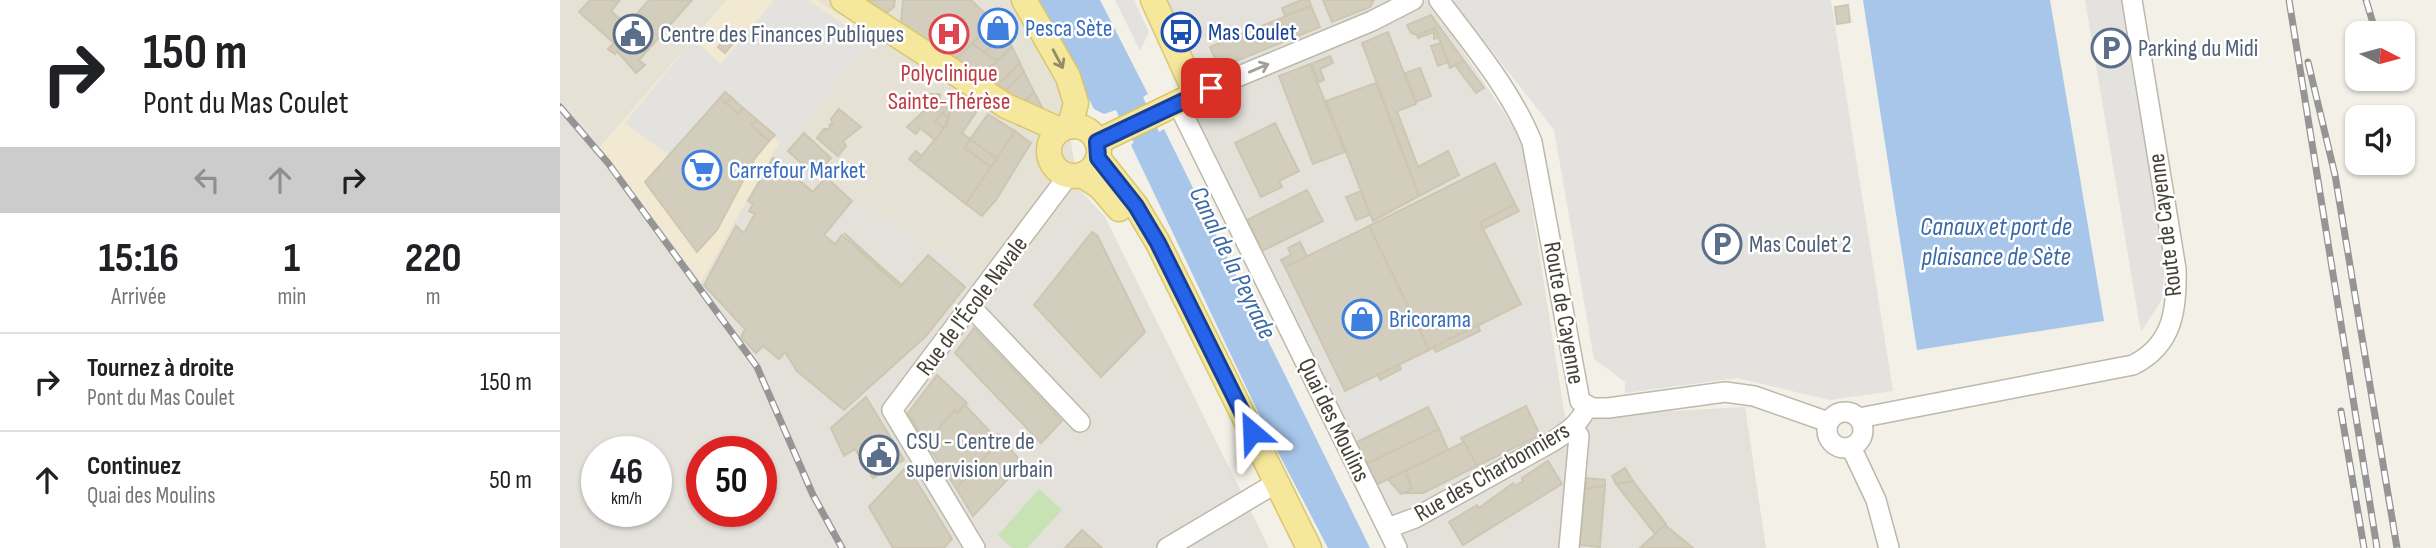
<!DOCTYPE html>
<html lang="fr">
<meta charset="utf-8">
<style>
:root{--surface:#fff;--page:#f2f2f2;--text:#202124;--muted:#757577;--line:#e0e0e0}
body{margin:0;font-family:"Sofia Sans Condensed",sans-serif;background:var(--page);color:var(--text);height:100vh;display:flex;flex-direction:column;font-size:26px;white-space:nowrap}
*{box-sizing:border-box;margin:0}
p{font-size:23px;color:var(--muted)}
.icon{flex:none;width:38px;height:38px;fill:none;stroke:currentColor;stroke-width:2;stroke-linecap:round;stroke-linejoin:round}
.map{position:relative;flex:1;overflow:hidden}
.side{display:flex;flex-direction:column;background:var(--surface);width:560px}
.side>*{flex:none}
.banner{background:#fff;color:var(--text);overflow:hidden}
.needle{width:46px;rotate:96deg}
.fabs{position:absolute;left:1785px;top:21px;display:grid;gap:14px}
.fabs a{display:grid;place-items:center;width:70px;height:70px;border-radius:14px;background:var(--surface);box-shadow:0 2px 5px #0004;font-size:35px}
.speed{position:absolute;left:21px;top:436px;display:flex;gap:14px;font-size:35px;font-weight:700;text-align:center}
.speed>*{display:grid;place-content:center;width:91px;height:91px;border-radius:50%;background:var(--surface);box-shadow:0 2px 5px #0004;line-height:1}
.speed small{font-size:18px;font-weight:400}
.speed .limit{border:10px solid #d22;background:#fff;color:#111}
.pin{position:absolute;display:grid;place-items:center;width:60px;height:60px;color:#fff;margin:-30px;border-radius:14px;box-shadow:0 4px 10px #0006}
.me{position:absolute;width:77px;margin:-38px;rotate:334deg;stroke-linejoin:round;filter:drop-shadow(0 0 5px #0008)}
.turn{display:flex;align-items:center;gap:24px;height:147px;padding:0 28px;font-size:32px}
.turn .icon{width:91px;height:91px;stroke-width:2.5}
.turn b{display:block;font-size:49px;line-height:60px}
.lanes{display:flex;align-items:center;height:66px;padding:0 28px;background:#0003;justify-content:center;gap:35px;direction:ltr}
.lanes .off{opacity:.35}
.eta{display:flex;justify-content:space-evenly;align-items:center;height:119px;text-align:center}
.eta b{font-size:42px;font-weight:700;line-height:49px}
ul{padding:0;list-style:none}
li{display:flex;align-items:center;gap:21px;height:98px;padding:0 28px;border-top:2px solid var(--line)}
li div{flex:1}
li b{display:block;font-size:26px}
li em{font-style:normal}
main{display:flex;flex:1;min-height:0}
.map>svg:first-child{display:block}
.residential{fill:#e5e2d5}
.commercial{fill:#f2e9d3}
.industrial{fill:#e4e1db;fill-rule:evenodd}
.green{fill:#c7e3b3}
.parking{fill:#e3e2de}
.water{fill:#a8c6ea}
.building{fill:#d2cdbd;stroke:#cdc6b1;stroke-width:2}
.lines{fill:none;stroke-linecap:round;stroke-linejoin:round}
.minor-casing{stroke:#bcb9aa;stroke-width:22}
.major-casing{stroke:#d9c76d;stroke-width:27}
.minor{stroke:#fff;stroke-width:19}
.major{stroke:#f5e89c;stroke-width:24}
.rail-casing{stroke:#959595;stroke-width:7}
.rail{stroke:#fff;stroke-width:4.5;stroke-dasharray:13;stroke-linecap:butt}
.oneway{stroke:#948c64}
.oneway2{stroke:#a2a09a}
.route-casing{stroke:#184099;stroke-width:18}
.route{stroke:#2563eb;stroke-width:12}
.labels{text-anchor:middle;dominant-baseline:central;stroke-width:5;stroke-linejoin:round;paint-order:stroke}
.shop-label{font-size:24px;fill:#366cbe;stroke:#fff;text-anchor:start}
.transit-label{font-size:24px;fill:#164399;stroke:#fff;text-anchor:start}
.service-label{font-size:24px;fill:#4e5e75;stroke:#fff;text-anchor:start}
.health-label{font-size:24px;fill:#be3a42;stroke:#fff}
.street-label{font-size:24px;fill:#444136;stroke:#fff}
.water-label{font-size:26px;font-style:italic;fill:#3969a7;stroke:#fff}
</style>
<main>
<section class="side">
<div class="banner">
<div class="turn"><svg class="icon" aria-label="right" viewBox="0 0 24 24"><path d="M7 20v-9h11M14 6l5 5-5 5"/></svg><div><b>150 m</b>Pont du Mas Coulet</div></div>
<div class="lanes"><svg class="icon off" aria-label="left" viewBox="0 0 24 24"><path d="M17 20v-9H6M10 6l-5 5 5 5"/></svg><svg class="icon off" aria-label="ahead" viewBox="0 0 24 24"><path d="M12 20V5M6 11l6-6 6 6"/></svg><svg class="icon" aria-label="right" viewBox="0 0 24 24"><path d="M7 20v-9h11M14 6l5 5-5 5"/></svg></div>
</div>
<div class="eta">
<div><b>15:16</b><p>Arrivée</p></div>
<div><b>1</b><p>min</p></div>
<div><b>220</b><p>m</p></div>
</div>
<ul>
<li><svg class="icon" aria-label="right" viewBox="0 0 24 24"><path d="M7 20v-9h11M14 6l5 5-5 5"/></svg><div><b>Tournez à droite</b><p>Pont du Mas Coulet</p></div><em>150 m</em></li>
<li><svg class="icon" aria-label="ahead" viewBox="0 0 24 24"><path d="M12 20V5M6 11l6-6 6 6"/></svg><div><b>Continuez</b><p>Quai des Moulins</p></div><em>50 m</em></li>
</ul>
</section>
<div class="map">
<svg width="1876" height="548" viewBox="0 0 1876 548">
<rect width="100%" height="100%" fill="#f2f0e7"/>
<!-- residential -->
<g class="residential">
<polygon points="0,0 167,0 40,147 0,94"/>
<polygon points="256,0 455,0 505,102 518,188 438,290 216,148 315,36"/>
</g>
<!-- commercial -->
<polygon class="commercial" points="167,0 256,0 315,36 216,148 141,283 40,147"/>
<!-- industrial -->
<g class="industrial">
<polygon points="583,0 875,0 870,2 961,138 1005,417 1185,407 1206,548 844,548 630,114"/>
<path d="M0,94L141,282L216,148L438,290L518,188L545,217L709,548H0ZM37,452H96V511H37ZM142,452H201V511H142Z"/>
</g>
<!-- green -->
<polygon class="green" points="479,489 502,510 467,548 452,548 438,535"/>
<!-- parking -->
<g class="parking">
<polygon points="214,0 248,0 310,42 225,147 165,92 109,155 65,123 133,39 161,64"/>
<polygon points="555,0 574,0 589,32 580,51"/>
<polygon points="897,0 1271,0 1333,391 1270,400 1177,378 1065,393 1065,382 1034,359 994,130 893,1"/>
<polygon points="1525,0 1562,0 1605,270 1601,301 1581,332"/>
<polygon points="984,300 996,377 987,394 901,438 883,398 799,438 781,400"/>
<polygon points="661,527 673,547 625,548"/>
</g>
<!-- water -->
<g class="water">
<polygon points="479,0 540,0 588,94 583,97 599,132 604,129 810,548 768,548 709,435 571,145 574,142 567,136 556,110 544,114 534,109"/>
<polygon points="1303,0 1490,0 1544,321 1357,350"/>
</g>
<!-- building -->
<g class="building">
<polygon points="30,0 60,0 51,11 67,25 89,0 132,0 79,60 85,65 76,73 57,51 55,54 48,49 54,43 19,12"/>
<polygon points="303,0 335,0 334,7 325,14"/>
<polygon points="343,0 411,0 434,22 396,59 341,24"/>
<polygon points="741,0 749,0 751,6 725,16 722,8"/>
<polygon points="763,0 814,0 810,7 772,22"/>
<polygon points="1288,5 1290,22 1277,24 1275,7"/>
<polygon points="751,6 760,27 659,68 650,47"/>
<polygon points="871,15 904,61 890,68 875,28 857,35 851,33 847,25"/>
<polygon points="437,18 445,32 425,53 412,44"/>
<polygon points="173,28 180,35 165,53 158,47"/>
<polygon points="875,28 879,37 874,39 874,32 858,38 857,35"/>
<polygon points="445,32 452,47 437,61 425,53"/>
<polygon points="828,32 856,104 837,111 858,167 888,151 899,175 859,196 802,43"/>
<polygon points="881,43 888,62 878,66 871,46"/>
<polygon points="412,44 437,61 422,76 396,59"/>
<polygon points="452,47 460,63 437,86 422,76"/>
<polygon points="770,56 773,63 760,69 764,80 759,82 751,64"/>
<polygon points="904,61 924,88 916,93 895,65"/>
<polygon points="460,63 464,72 445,91 437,86"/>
<polygon points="750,64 785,152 753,164 719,76"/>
<polygon points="860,68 871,96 856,102 845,73"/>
<polygon points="464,72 474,92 463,103 445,91"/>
<polygon points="816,83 859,196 813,221 766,101"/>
<polygon points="165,92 171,97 166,103 160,98"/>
<polygon points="474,92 484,111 463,103"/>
<polygon points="395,93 419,108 402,133 410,139 405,148 431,167 406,204 355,164 387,124"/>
<polygon points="371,94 380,94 380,101 372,101"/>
<polygon points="171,97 183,108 178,114 166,103"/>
<polygon points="160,98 178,114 183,108 187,111 197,120 191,125 209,141 195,158 157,230 137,252 85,182"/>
<polygon points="384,100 392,104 388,118 382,113 375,121 384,128 375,140 360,128 356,134 347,127 366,109 368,101"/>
<polygon points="279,109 301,127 283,141 286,146 278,156 257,138 264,129 269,129 270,124 273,125 271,119"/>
<polygon points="382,113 388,118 384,128 375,121"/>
<polygon points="428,114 455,131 437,159 410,139"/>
<polygon points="197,120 215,135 209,141 191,125"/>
<polygon points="715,123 739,171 719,181 722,187 701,197 675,143"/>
<polygon points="455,131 471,143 436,200 422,216 406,204"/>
<polygon points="244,133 271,158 255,176 228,151"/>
<polygon points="410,139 437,159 431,167 405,148"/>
<polygon points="356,151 362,156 355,164 349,159"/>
<polygon points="213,158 253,192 266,177 292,201 264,235 275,244 282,235 340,287 368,255 405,287 366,336 284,410 237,371 225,352 219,359 203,346 196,353 181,337 185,329 144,285 176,226 184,233 195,214 189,211 193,204 188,201"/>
<polygon points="935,163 955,204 920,223 961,304 869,350 809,226"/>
<polygon points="747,190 763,221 702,251 687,220"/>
<polygon points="801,191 810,215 796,220 786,197"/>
<polygon points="955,204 959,211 923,229 920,223"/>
<polygon points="809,226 869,350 785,391 725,267"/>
<polygon points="532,232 537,235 585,332 541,377 474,305"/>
<polygon points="284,233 319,265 317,266"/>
<polygon points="740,242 747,256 725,267 721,260 731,255 728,248"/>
<polygon points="319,265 342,285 340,287 317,266"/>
<polygon points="918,325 920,331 876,352 873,347"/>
<polygon points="414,328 502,421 481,443 395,353"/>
<polygon points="839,364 841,369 820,380 818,375"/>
<polygon points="377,375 407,403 398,413 395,410 366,443 348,413"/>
<polygon points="306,397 344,460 313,478 295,449 284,456 271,428"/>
<polygon points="405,405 435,437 438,434 442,439 396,488 366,443 395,410 398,413"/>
<polygon points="966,406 980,435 917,466 901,438"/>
<polygon points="868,407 879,429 804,465 793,444"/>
<polygon points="879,429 888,450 814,486 804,465"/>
<polygon points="441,440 463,463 413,516 396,488"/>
<polygon points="904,442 917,466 863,493 845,493 852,489 845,471"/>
<polygon points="988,461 1002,484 903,545 889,522 917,505 919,508 953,483 954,486 963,481 962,478"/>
<polygon points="347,466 392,539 384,548 333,548 309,507"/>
<polygon points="1065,468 1073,481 1056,484 1052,476"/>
<polygon points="845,471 852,489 841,494 828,479"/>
<polygon points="1026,478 1045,480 1045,486 1025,489"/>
<polygon points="1073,481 1106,524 1095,534 1056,484"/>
<polygon points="1045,486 1040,547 1020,545 1025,489"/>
<polygon points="1105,525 1116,534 1133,548 1080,548"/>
<polygon points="522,530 542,548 505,548"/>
</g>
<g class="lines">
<defs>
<g id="minor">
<path d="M879,0C912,44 951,90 972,142L1020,401L1032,408H1048L1165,392L1194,396L1268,422"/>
<polyline points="636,94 812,21 853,0"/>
<polyline points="617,102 837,548"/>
<polyline points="411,307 520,422"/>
<circle cx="1285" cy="430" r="18"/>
<path d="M1299,418L1573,365C1613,345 1617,310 1616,269L1572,0"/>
<polyline points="1291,447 1316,500 1329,548"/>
<path d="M828,528L855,518L992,442C1007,432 1020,424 1027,406"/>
<polyline points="415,548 332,410 508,176"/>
<polyline points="607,548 706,489"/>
<polyline points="1009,548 1019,436 1012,428"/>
</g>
<g id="major">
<polyline points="283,0 446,106 500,130"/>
<polyline points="464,0 508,77 516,103 510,126"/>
<circle cx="514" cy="151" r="25"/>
<polyline points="537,142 636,94 593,0"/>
<polyline points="538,158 576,206 598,243 749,548"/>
<polyline points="522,175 540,187 559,209"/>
</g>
</defs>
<!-- minor casing -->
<use href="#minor" class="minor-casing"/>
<!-- major casing -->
<use href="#major" class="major-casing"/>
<!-- minor -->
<use href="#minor" class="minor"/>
<!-- major -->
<use href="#major" class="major"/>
<defs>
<g id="rail">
<polyline points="1729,0 1817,548"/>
<polyline points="1806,0 1816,33"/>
<polyline points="1748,62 1775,175 1837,548"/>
<polyline points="0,107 48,163 197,367 253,495 282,548"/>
<polyline points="1781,411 1804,548"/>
</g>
</defs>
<!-- rail casing -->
<use href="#rail" class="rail-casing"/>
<!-- rail -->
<use href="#rail" class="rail"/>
</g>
<!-- one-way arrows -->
<defs><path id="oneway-shaft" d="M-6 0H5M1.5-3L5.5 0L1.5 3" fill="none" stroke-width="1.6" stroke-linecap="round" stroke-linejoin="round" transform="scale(1.75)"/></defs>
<use class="oneway" href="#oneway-shaft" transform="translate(498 59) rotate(62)"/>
<use class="oneway2" href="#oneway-shaft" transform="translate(699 68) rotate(-23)"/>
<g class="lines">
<defs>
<polyline id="route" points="651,88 537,142 538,158 576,206 598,243 692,432"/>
</defs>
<!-- route casing -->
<use href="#route" class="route-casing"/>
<!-- route -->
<use href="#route" class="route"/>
</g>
<!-- icons -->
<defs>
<symbol id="shop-ring" viewBox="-11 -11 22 22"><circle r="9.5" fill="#fff" stroke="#3f7fe0" stroke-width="1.5"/><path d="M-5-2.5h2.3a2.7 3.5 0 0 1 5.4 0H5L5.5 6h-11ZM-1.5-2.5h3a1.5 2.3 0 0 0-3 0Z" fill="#3f7fe0"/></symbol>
<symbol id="bus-ring" viewBox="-11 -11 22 22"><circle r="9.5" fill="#fff" stroke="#1a4fb4" stroke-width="1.5"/><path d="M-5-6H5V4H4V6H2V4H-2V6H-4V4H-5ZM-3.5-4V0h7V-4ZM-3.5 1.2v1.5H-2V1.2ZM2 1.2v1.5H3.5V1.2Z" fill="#1a4fb4"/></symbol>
<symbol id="civic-ring" viewBox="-11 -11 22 22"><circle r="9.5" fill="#fff" stroke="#5c6f8a" stroke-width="1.5"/><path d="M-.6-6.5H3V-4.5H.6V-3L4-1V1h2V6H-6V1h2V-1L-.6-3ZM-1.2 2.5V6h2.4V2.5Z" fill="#5c6f8a"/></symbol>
<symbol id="hospital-ring" viewBox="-11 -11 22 22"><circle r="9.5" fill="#fff" stroke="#e0444e" stroke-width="1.5"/><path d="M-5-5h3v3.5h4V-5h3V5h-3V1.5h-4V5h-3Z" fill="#e0444e"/></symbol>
<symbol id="parking-ring" viewBox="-11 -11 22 22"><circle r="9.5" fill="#fff" stroke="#5c6f8a" stroke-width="1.5"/><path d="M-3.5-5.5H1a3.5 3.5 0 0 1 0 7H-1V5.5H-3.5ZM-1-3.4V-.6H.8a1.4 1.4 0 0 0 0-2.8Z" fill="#5c6f8a"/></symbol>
<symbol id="supermarket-ring" viewBox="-11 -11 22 22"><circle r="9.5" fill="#fff" stroke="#3f7fe0" stroke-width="1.5"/><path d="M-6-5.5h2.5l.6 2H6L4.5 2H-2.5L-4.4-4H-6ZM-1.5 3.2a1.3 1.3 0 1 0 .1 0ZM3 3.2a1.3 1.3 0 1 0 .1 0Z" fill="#3f7fe0"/></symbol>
</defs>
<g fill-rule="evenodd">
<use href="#shop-ring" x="416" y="6" width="44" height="44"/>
<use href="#bus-ring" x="599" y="10" width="44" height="44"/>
<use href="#civic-ring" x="51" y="12" width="44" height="44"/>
<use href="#hospital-ring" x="367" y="12" width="44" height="44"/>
<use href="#parking-ring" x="1529" y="26" width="44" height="44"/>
<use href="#supermarket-ring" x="120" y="148" width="44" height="44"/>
<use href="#parking-ring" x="1140" y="222" width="44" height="44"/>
<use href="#shop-ring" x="780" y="297" width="44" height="44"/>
<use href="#civic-ring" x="297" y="433" width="44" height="44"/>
</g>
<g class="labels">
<!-- shop labels -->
<g class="shop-label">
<text x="465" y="28">Pesca Sète</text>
<text x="169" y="170">Carrefour Market</text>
<text x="829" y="319">Bricorama</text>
</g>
<!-- transit labels -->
<g class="transit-label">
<text x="648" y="32">Mas Coulet</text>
</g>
<!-- service labels -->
<g class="service-label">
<text x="100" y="34">Centre des Finances Publiques</text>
<text x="1578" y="48">Parking du Midi</text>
<text x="1189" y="244">Mas Coulet 2</text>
<text x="346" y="441">CSU - Centre de<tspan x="346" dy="28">supervision urbain</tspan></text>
</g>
<!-- health labels -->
<g class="health-label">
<text x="389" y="73">Polyclinique<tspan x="389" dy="28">Sainte-Thérèse</tspan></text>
</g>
<!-- street labels -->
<g class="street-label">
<text transform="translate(1605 225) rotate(-97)">Route de Cayenne</text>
<text transform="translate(412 306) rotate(-53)">Rue de l'École Navale</text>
<text transform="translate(1004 313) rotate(80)">Route de Cayenne</text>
<text transform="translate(774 420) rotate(64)">Quai des Moulins</text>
<text transform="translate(932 472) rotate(-30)">Rue des Charbonniers</text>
</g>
<!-- water labels -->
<g class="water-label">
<text x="1436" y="227">Canaux et port de<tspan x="1436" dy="30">plaisance de Sète</tspan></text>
<text transform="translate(672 263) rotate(64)">Canal de la Peyrade</text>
</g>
</g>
</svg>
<div class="fabs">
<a><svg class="needle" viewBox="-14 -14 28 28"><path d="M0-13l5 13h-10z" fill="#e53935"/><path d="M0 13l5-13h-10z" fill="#757577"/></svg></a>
<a><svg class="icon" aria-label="sound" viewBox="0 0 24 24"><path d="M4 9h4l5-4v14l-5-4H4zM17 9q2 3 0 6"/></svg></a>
</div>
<div class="speed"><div>46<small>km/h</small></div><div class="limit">50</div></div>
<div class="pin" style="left:651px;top:88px;background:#d93025"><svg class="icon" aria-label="arrive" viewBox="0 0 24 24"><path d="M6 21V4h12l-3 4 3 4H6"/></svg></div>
<svg class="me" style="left:692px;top:432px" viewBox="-20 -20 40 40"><path d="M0-17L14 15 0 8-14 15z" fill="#2563eb" stroke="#fff" stroke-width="4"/></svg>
</div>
</main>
